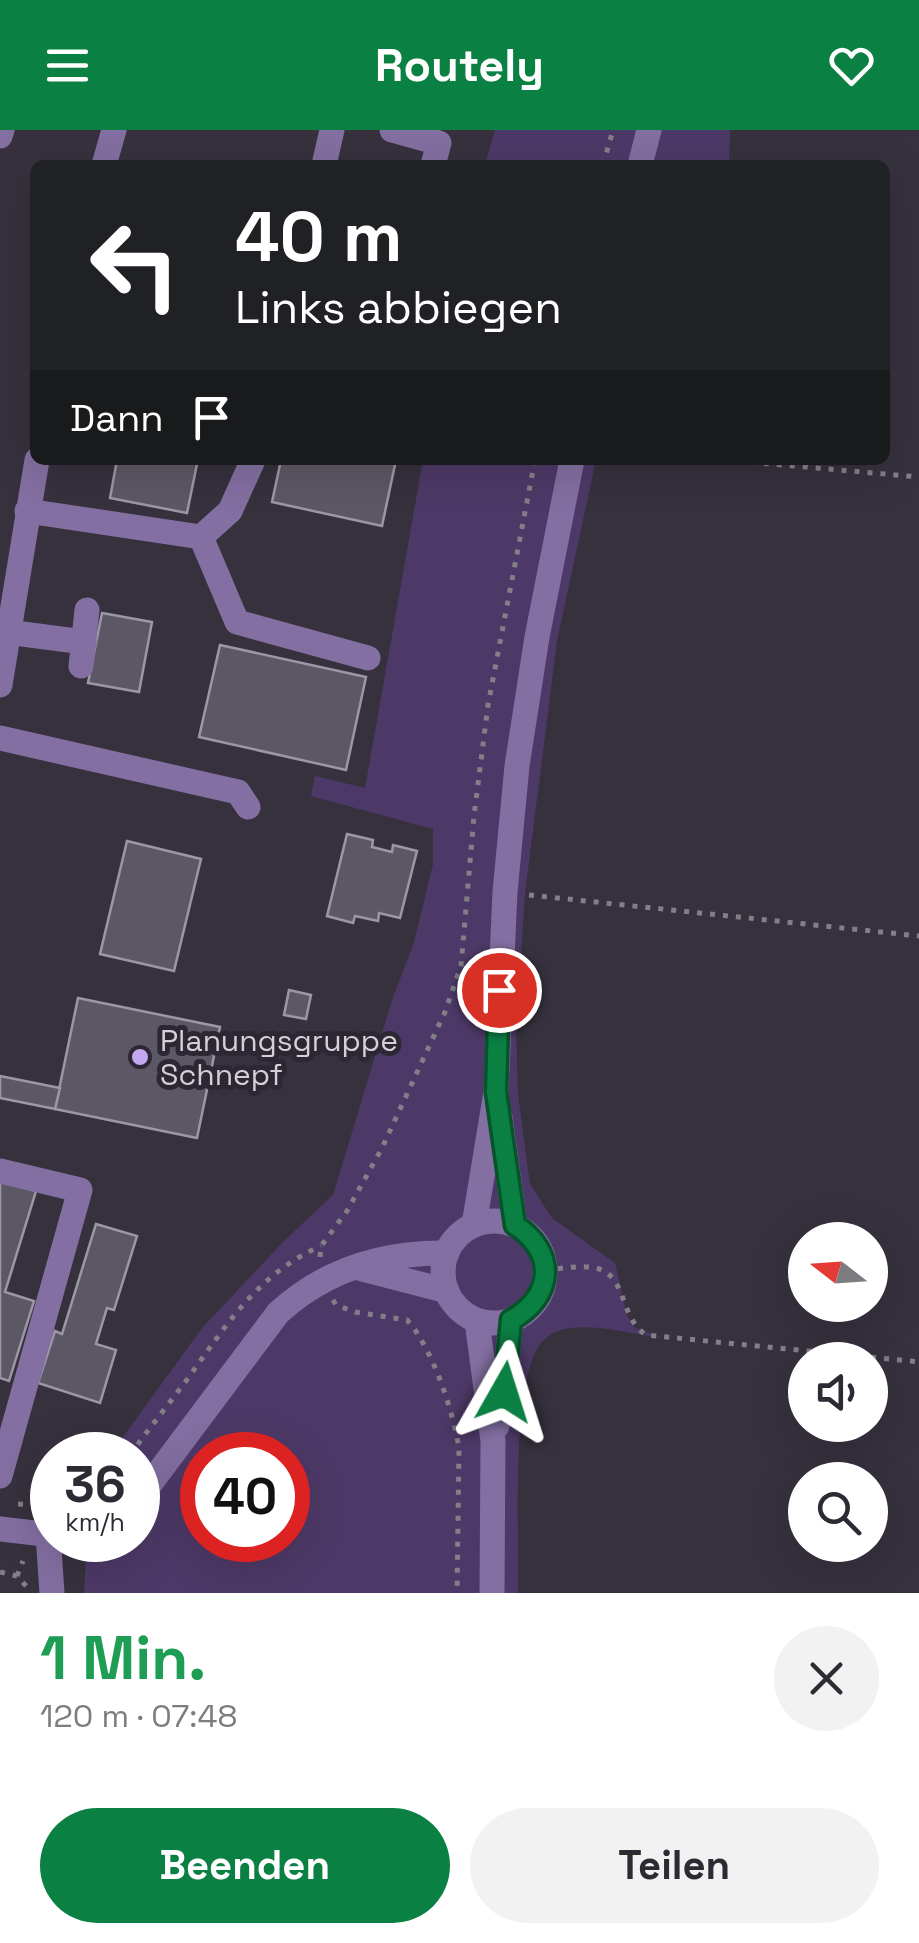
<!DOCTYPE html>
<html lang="de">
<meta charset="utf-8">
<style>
:root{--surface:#fff;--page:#f2f2f3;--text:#2b2b33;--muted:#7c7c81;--accent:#0b8043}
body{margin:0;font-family:"Space Grotesk",sans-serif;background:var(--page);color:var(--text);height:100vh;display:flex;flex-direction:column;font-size:38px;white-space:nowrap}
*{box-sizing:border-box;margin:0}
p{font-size:32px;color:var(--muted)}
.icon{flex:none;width:55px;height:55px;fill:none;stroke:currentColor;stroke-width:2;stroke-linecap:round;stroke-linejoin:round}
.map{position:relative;height:1463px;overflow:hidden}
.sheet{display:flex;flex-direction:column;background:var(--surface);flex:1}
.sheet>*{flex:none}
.top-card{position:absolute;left:30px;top:30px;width:860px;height:305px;border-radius:15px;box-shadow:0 10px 40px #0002;background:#202124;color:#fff;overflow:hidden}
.needle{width:65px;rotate:287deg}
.tools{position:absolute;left:788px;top:1092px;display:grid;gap:20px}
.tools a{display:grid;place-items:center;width:100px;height:100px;border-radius:50%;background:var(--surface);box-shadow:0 10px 40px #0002;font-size:50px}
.speed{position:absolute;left:30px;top:1302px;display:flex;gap:20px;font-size:50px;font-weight:700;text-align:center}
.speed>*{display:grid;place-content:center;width:130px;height:130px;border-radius:50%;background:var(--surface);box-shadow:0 10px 40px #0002;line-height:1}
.speed small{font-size:25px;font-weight:400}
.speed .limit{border:15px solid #d22;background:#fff;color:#111}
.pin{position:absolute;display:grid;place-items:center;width:85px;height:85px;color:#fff;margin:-42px;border:5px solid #fff;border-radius:50%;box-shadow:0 2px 10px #0007}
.me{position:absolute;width:110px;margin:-55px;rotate:6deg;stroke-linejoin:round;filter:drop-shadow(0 0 8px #0008)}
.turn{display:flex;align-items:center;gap:35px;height:210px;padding:0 40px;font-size:45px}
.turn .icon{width:130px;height:130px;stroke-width:2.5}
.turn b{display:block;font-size:70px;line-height:85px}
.then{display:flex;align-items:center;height:95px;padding:0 40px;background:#0003;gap:20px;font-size:38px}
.round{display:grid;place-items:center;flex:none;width:105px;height:105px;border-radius:52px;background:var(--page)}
.summary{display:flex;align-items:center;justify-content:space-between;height:170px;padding:0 40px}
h1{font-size:60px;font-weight:700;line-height:75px;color:#1e9e55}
.button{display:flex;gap:20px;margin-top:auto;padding:20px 40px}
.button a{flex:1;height:115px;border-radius:60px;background:var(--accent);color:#fff;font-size:40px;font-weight:700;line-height:115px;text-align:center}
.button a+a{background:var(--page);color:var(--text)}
header{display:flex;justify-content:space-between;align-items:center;height:130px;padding:0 40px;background:var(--accent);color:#fff;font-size:45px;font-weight:700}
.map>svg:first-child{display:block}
.green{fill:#4d3967;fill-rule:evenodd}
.building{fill:#5c5764;stroke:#9c97a5;stroke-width:2.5}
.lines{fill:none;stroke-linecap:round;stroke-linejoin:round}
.path{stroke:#837f89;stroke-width:5;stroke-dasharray:5 8;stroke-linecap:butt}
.minor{stroke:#836fa1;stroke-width:25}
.route-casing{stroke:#07532c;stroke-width:25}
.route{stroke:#0b8043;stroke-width:18}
.poi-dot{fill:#c4a7f1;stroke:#2c2733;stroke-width:4}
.labels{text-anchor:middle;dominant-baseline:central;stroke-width:10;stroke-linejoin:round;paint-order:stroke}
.poi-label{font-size:30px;fill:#d3d0d7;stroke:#2c2733;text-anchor:start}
</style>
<header><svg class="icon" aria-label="menu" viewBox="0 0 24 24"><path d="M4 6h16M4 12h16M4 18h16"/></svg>Routely<svg class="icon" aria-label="heart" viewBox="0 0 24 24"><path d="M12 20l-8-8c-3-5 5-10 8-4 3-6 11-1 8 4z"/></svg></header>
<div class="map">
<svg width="919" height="1463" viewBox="0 0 919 1463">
<rect width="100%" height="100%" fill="#36313d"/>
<!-- green -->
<g class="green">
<polygon points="495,0 730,0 729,35 485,35"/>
<path d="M423,330H596L557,511L525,764L516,899L518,964L530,1054L552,1088L615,1133L627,1185L634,1197L661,1208C630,1204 591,1192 561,1200C548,1203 539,1213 534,1225C512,1278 519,1402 518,1463H84L87,1410H138V1325H110L202,1198L284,1111L333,1065L392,870L414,812L433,734V699L311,666L315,646L365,658ZM202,1325H288V1410H202Z"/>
</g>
<!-- building -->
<g class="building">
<polygon points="117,330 176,330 197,334 187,383 110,368"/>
<polygon points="281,330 396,330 382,396 272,372"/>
<polygon points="102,483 152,492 139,562 88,553"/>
<polygon points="220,515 366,547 346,640 199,607"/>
<polygon points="347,704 373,710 372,717 392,722 393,715 417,721 400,788 379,783 378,791 355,786 353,793 327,786"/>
<polygon points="127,711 201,729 174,841 100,824"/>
<polygon points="289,860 311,865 306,889 284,885"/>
<polygon points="78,868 220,897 197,1008 55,979"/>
<polygon points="0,946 60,958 55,979 0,968"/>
<polygon points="0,1050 36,1061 5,1162 34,1171 9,1251 0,1248"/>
<polygon points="96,1094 137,1106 114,1180 107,1178 96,1214 116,1220 100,1273 38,1253 55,1201 62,1204"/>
</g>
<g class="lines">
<!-- path -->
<g class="path">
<polyline points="603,35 613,0"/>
<polyline points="725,330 919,347"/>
<polyline points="529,765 919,806"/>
<polyline points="320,1127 321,1116 347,1081 382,1018 445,882 461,836 474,686 488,575 535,330"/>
<path d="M545,1140C559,1139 573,1136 587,1137C629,1138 617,1186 646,1205L919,1232"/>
<path d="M333,1170L336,1175L355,1182L407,1190C432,1217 454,1283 459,1319L457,1463"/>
<path d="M130,1325C148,1300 167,1276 186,1251C225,1197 257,1144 321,1116"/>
<polyline points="18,1374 52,1375"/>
<polyline points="0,1442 17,1446 27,1457"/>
<polyline points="17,1446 23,1431"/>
</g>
<!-- minor -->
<g class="minor">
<polyline points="392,0 439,13 433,35"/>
<polyline points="0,6 2,0"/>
<polyline points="104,35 114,0"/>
<polyline points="324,35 332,0"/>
<polyline points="640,35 649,0"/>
<polyline points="27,381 201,407 230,381 253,330"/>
<polyline points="201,407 237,492 368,528"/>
<polyline points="7,502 84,512"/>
<polyline points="81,536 87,480"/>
<polyline points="0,555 37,330"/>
<polyline points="0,608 238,662 248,677"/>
<polyline points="500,987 515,1095"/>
<polyline points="0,1041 80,1060 0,1346"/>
<circle cx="494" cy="1142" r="51"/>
<polyline points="474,1095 496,962 505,762 517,636 537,507 572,330"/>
<polyline points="358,1138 447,1161"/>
<polyline points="477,1191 493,1311 492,1463"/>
<polyline points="497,1296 504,1262 511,1190"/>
<path d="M138,1370L278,1183C326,1139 383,1122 447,1123"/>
<polyline points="0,1399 52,1405"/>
<polyline points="48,1404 52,1463"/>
</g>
</g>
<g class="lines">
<defs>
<path id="route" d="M499,860L496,962L515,1095C557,1122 554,1167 511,1190L504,1262"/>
</defs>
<!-- route casing -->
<use href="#route" class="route-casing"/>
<!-- route -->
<use href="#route" class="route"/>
</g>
<!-- markers -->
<circle class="poi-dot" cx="140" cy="927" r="10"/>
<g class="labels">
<!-- poi labels -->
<g class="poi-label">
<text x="160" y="910">Planungsgruppe<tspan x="160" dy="34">Schnepf</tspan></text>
</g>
</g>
</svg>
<div class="tools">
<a><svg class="needle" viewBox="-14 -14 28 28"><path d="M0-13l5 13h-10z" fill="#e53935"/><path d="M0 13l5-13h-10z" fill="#7c7c81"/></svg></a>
<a><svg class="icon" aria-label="sound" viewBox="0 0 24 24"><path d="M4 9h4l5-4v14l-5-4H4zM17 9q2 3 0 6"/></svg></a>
<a><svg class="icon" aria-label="search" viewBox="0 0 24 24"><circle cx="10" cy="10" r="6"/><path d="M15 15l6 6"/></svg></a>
</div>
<div class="speed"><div>36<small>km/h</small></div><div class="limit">40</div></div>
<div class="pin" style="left:499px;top:860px;background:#d93025"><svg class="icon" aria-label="arrive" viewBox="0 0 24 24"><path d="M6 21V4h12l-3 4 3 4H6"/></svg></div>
<svg class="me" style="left:504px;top:1262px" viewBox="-20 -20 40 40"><path d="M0-17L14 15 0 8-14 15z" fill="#0b8043" stroke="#fff" stroke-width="4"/></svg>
<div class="top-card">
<div class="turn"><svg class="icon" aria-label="left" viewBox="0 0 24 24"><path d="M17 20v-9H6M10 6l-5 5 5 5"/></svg><div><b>40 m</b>Links abbiegen</div></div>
<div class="then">Dann<svg class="icon" aria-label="arrive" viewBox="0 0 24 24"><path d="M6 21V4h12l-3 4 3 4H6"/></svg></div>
</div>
</div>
<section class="sheet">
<div class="summary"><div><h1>1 Min.</h1><p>120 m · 07:48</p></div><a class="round"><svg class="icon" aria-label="close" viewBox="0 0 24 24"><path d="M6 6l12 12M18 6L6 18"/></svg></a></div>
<div class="button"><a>Beenden</a><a>Teilen</a></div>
</section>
